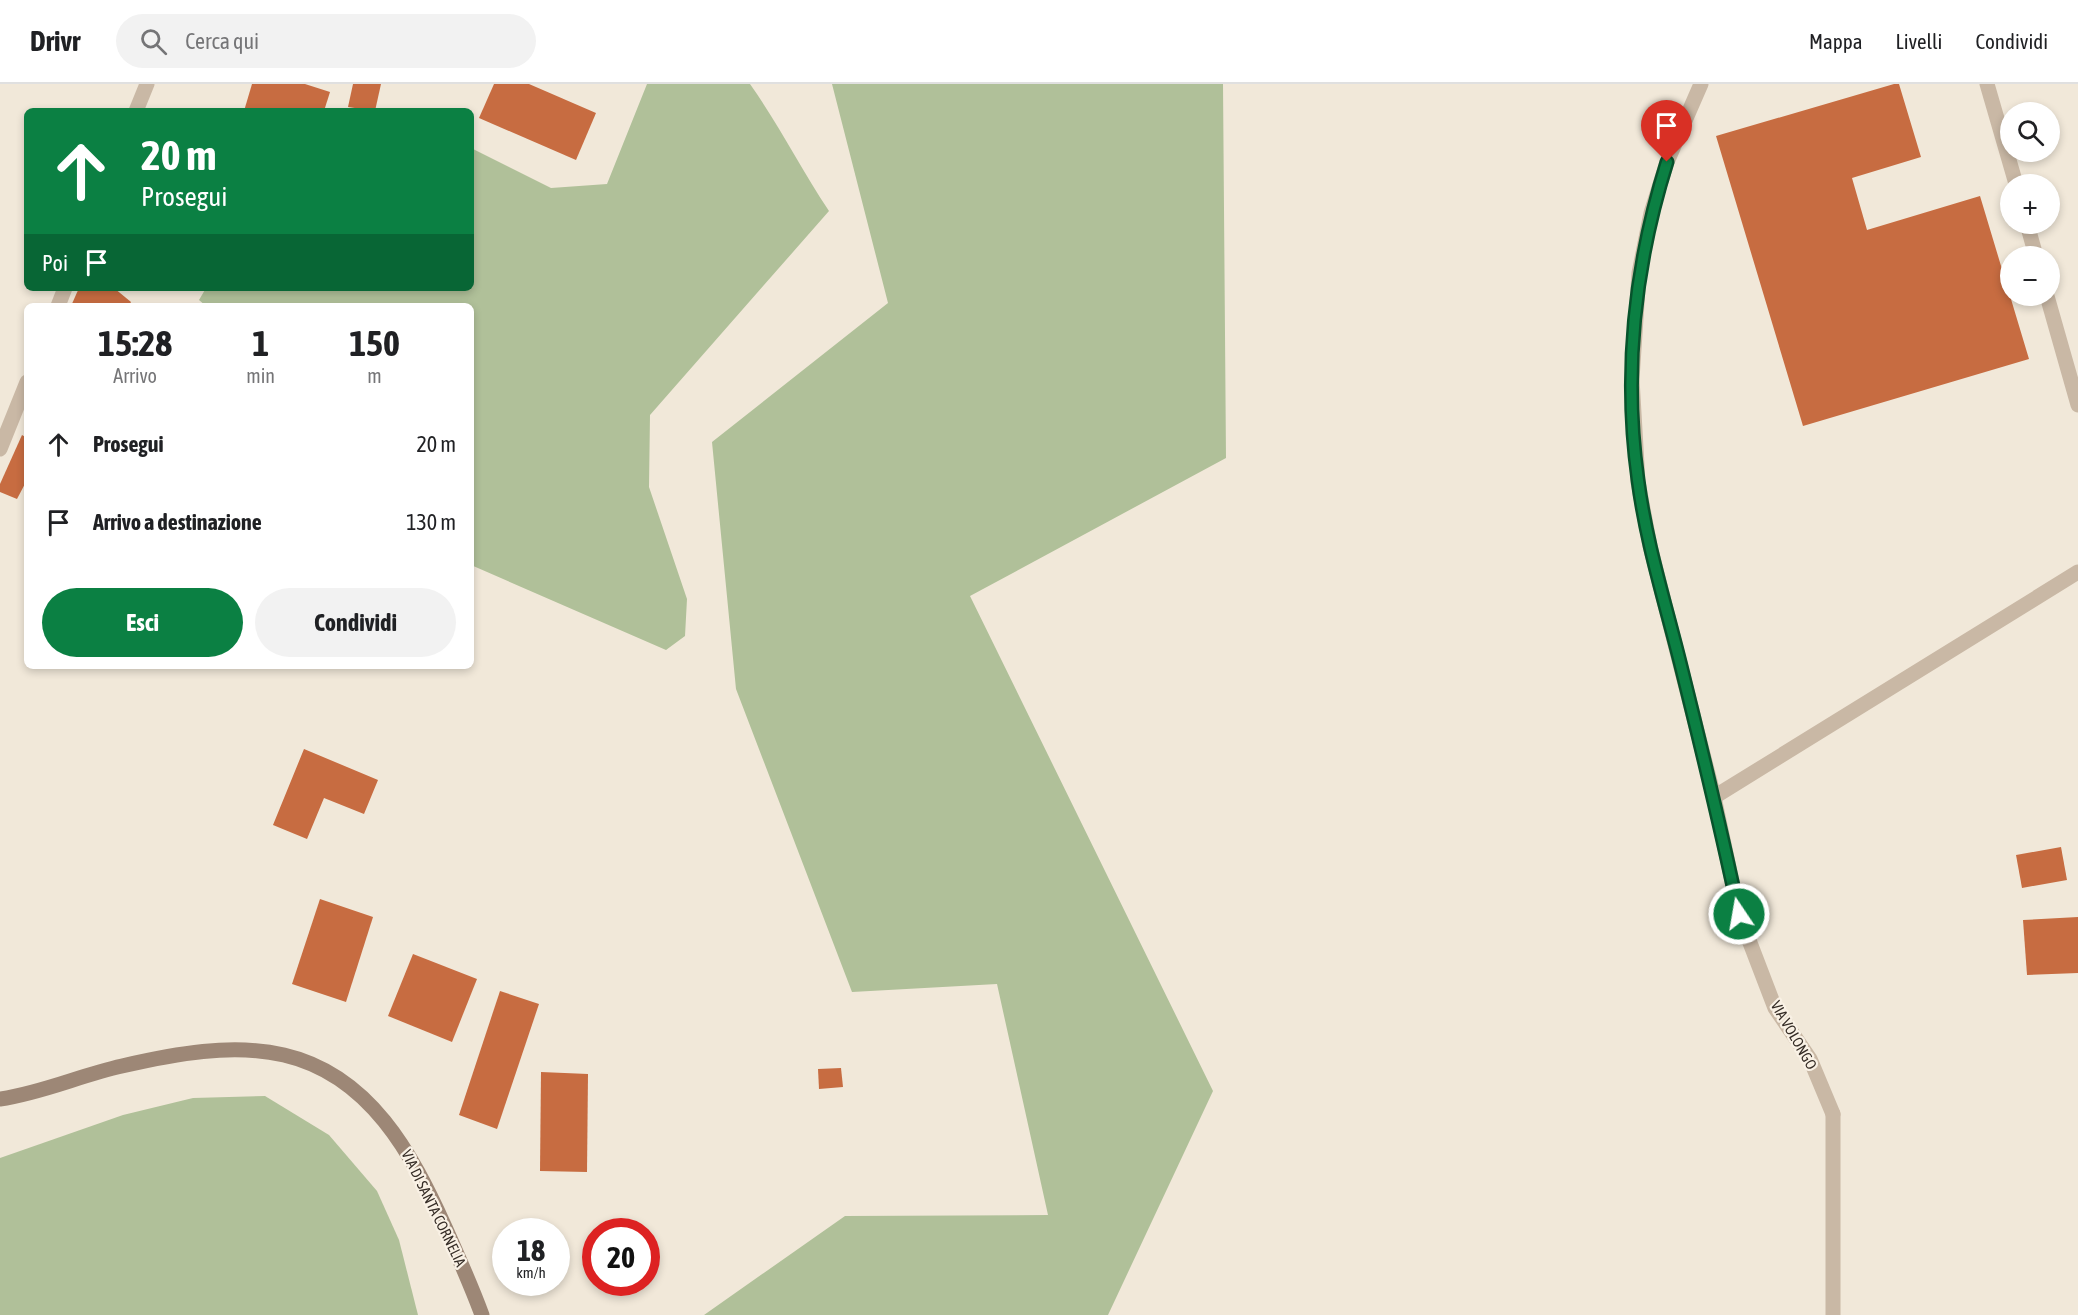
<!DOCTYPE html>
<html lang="it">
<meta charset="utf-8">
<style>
:root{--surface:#fff;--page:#f2f2f2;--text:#202124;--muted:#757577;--line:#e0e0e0;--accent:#0b8043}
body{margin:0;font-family:"Asap Condensed",sans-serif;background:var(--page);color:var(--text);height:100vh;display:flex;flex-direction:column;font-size:22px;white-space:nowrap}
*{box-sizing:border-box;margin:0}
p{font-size:20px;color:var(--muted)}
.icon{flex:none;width:33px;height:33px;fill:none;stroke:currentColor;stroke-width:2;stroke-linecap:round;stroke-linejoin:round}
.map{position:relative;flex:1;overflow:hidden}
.drawer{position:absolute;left:24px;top:219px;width:450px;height:366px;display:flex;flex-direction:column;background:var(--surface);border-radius:9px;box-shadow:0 3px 9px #0003}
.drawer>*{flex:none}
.guide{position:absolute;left:24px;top:24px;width:450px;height:183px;border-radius:9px;box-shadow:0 3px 9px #0003;background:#0b8043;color:#fff;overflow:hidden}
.controls{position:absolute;left:2000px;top:18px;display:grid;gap:12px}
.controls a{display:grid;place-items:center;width:60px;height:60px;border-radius:50%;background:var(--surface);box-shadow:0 3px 9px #0003;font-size:30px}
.speed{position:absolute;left:492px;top:1134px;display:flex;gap:12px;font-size:30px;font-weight:700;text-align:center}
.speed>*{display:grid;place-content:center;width:78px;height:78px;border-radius:50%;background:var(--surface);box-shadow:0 3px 9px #0003;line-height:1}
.speed small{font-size:15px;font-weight:400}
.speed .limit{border:9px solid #d22;background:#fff;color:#111}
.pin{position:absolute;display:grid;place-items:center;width:51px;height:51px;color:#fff;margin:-62px -26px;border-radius:50% 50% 50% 0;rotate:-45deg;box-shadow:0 0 6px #0007}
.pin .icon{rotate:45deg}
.me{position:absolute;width:66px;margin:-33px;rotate:348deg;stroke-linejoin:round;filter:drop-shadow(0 0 4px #0008)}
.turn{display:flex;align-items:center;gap:21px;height:126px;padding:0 18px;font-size:27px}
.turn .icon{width:78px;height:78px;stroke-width:2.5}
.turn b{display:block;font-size:42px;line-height:51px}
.then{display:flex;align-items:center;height:57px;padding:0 18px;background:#0003;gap:12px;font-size:22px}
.eta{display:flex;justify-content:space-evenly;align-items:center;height:102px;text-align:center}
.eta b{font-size:36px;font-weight:700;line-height:42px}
.primary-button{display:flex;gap:12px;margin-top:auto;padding:12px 18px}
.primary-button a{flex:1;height:69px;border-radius:36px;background:var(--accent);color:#fff;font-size:24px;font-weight:700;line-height:69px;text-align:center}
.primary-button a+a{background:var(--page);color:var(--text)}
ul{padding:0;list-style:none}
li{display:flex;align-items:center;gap:18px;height:78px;padding:0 18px}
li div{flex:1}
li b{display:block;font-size:22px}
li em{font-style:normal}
header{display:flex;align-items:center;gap:36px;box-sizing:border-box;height:84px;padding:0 30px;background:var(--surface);border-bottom:2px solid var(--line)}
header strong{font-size:28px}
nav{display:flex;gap:33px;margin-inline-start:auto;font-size:21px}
.search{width:420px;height:54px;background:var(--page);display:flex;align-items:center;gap:15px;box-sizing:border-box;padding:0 21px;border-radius:33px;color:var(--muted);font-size:22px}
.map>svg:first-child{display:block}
.green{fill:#b0c099}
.building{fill:#c76c41}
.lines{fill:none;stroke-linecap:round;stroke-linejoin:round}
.lane{stroke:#c9b8a5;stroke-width:15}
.street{stroke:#c9b8a5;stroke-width:15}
.secondary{stroke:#9d8776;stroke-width:15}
.route-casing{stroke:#07532c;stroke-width:15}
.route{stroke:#0b8043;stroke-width:10}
.labels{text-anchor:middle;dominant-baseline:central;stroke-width:4.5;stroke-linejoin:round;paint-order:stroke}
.street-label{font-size:15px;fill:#352c26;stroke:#f9f1e5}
</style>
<header>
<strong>Drivr</strong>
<div class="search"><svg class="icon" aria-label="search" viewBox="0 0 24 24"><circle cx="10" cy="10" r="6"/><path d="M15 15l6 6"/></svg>Cerca qui</div>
<nav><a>Mappa</a><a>Livelli</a><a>Condividi</a></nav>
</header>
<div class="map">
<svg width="2078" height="1231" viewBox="0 0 2078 1231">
<rect width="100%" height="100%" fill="#f1e8d9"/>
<!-- green -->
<g class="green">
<path d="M647,0H750C779,41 801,85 829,127L650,331L649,403L687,515L685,552L666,566L471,481V222H206L199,216L206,204H471V64L551,104L607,100Z"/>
<polygon points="832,0 1223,0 1226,374 970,512 1213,1007 1108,1231 704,1231 845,1132 1048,1131 997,900 852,908 736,605 712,358 888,219"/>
<polygon points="265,1012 329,1051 377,1107 399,1156 418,1231 0,1231 0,1074 123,1031 193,1014"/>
</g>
<!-- building -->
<g class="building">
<polygon points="252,0 305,0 330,8 324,27 244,27"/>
<polygon points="353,0 381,0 375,27 348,23"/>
<polygon points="494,0 529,0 596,29 576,76 479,34"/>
<polygon points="1894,0 1899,0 1921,73 1852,94 1867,146 1980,112 2029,275 1803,342 1716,52"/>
<polygon points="79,204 114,204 131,218 129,222 71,222"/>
<polygon points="22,351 27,354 27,396 17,415 0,408 0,400"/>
<polygon points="304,665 378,696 364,730 324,714 307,755 273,741"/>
<polygon points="2061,763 2067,796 2022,804 2016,771"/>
<polygon points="320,815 373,833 346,918 292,900"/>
<polygon points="2078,833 2078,889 2027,891 2023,836"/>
<polygon points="413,870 477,895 452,958 388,932"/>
<polygon points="500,907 539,920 497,1045 459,1031"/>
<polygon points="841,984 843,1003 819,1005 818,985"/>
<polygon points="541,988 588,990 587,1088 540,1087"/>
</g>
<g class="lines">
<!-- lane -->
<g class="lane">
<polyline points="1701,0 1667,78 1651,129 1639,189 1632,295 1638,398 1650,462 1714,713 1739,830 1775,924 1810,975 1833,1030"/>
<polyline points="1987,0 2016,100"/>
<polyline points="2027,140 2036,172"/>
<polyline points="2047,212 2078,321"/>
<polyline points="1714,713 2078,488"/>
</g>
<!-- street -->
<g class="street">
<polyline points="136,27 147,0"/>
<polyline points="58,222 65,204"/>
<polyline points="0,365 27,298"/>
<polyline points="1833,1030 1833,1231"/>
</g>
<!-- secondary -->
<path class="secondary" d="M0,1015C42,1009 81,991 122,982C174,970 232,959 284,971C370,991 412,1070 445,1143C458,1172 471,1201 482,1231"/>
</g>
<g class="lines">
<defs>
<path id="route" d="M1667,78C1635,180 1623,289 1638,396C1646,458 1665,518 1680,578C1701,662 1721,745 1739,830"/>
</defs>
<!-- route casing -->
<use href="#route" class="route-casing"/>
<!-- route -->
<use href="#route" class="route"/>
</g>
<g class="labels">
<!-- street labels -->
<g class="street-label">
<text transform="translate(1794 951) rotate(60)">VIA VOLONGO</text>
<text transform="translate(434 1124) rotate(64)">VIA DI SANTA CORNELIA</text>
</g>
</g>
</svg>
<div class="controls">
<a><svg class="icon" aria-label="search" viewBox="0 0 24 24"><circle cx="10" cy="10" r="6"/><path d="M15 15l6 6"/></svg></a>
<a>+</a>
<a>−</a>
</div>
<div class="speed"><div>18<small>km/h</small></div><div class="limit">20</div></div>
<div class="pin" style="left:1667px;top:78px;background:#d93025"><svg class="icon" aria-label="arrive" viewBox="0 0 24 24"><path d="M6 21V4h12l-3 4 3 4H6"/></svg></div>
<svg class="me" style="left:1739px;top:830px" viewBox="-20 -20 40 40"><circle r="17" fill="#0b8043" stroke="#fff" stroke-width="3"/><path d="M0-11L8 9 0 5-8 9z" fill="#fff"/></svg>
<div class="guide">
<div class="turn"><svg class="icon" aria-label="ahead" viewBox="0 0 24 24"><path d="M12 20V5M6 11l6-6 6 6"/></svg><div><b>20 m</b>Prosegui</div></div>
<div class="then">Poi<svg class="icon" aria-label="arrive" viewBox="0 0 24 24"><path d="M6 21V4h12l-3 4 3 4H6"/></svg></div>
</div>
<section class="drawer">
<div class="eta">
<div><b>15:28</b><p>Arrivo</p></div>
<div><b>1</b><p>min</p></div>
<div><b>150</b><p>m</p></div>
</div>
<ul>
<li><svg class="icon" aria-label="ahead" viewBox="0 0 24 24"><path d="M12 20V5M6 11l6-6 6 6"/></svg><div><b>Prosegui</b></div><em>20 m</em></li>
<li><svg class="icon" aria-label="arrive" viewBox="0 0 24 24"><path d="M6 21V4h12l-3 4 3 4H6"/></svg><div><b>Arrivo a destinazione</b></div><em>130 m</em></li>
</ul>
<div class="primary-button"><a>Esci</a><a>Condividi</a></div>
</section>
</div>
